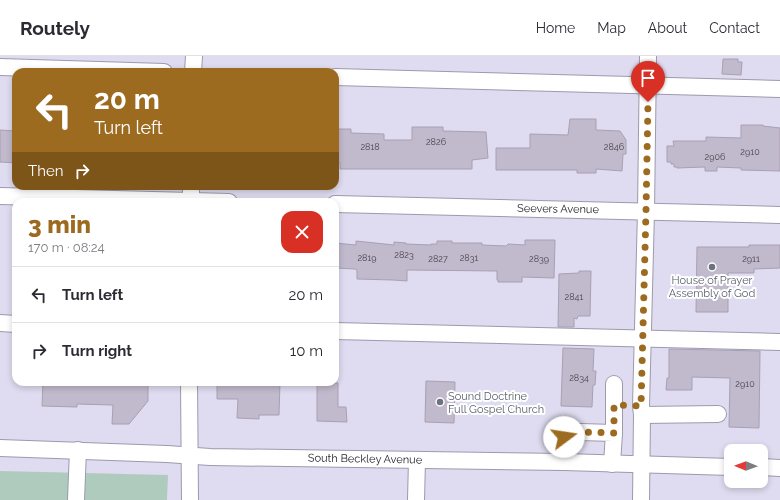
<!DOCTYPE html>
<meta charset="utf-8">
<style>
:root{--surface:#fff;--page:#f7f7f7;--text:#2b2b33;--muted:#7c7c81;--line:#e1e1e2;--accent:#9d6b20}
body{margin:0;font-family:Raleway,sans-serif;background:var(--page);color:var(--text);height:100vh;display:flex;flex-direction:column;font-size:15px;white-space:nowrap}
*{box-sizing:border-box;margin:0}
p{font-size:13px;color:var(--muted)}
.icon{flex:none;width:22px;height:22px;fill:none;stroke:currentColor;stroke-width:2;stroke-linecap:round;stroke-linejoin:round}
.map{position:relative;flex:1;overflow:hidden}
.side{position:absolute;left:12px;top:142px;width:327px;height:188px;display:flex;flex-direction:column;background:var(--surface);border-radius:12px;box-shadow:0 2px 6px #0003}
.side>*{flex:none}
.banner{position:absolute;left:12px;top:12px;width:327px;height:122px;border-radius:12px;box-shadow:0 2px 6px #0003;background:#9d6b20;color:#fff;overflow:hidden}
.needle{width:26px;rotate:271deg}
.fabs{position:absolute;left:724px;top:388px;display:grid;gap:8px}
.fabs a{display:grid;place-items:center;width:44px;height:44px;border-radius:8px;background:var(--surface);box-shadow:0 2px 6px #0003;font-size:20px}
.pin{position:absolute;display:grid;place-items:center;width:34px;height:34px;color:#fff;margin:-41px -17px;border-radius:50% 50% 50% 0;rotate:-45deg;box-shadow:0 0 4px #0007}
.pin .icon{rotate:45deg}
.me{position:absolute;width:44px;margin:-22px;rotate:76deg;stroke-linejoin:round;filter:drop-shadow(0 0 3px #0008)}
.turn{display:flex;align-items:center;gap:14px;height:84px;padding:0 16px;font-size:18px}
.turn .icon{width:52px;height:52px;stroke-width:2.5}
.turn b{display:block;font-size:28px;line-height:34px}
.then{display:flex;align-items:center;height:38px;padding:0 16px;background:#0003;gap:8px;font-size:15px}
.round{display:grid;place-items:center;flex:none;width:42px;height:42px;border-radius:12px;background:var(--page)}
.summary{display:flex;align-items:center;justify-content:space-between;height:68px;padding:0 16px}
h1{font-size:24px;font-weight:800;line-height:30px;color:var(--accent)}
ul{padding:0;list-style:none}
li{display:flex;align-items:center;gap:12px;height:56px;padding:0 16px;border-top:1px solid var(--line)}
li div{flex:1}
li b{display:block;font-size:15px}
li em{font-style:normal}
header{display:flex;align-items:center;gap:24px;box-sizing:border-box;height:56px;padding:0 20px;background:var(--surface);border-bottom:1px solid var(--line)}
header strong{font-size:19px}
nav{display:flex;gap:22px;margin-inline-start:auto;font-size:14px}
.map>svg:first-child{display:block}
.green{fill:#afcbbd}
.building{fill:#c1b9cc;stroke:#a8a0b3}
.lines{fill:none;stroke-linecap:round;stroke-linejoin:round}
.minor-casing{stroke:#9d9aad;stroke-width:18}
.minor{stroke:#fff;stroke-width:16}
.route{stroke:#9d6b20;stroke-width:7;stroke-dasharray:0 12.6}
.worship-dot{fill:#6b7280;stroke:#fff;stroke-width:1.5}
.labels{text-anchor:middle;dominant-baseline:central;stroke-width:4;stroke-linejoin:round;paint-order:stroke}
.number-label{font-size:9px;fill:#48454f}
.street-label{font-size:11px;fill:#1f1e25;stroke:#fff}
.worship-label{font-size:11px;fill:#5b616d;stroke:#fff}
</style>
<header>
<strong>Routely</strong>
<nav><a>Home</a><a>Map</a><a>About</a><a>Contact</a></nav>
</header>
<div class="map">
<svg width="780" height="444" viewBox="0 0 780 444">
<rect width="100%" height="100%" fill="#dfdbf0"/>
<!-- green -->
<polygon class="green" points="0,415 168,419 167,444 0,444"/>
<!-- building -->
<g class="building">
<polygon points="723,3 738,3 738,6 742,6 741,19 722,18"/>
<polygon points="570,63 596,63 596,74 620,75 626,84 626,98 623,98 622,115 596,113 596,117 577,117 577,114 496,114 496,92 530,92 530,78 568,79"/>
<polygon points="741,69 763,69 763,70 780,72 780,115 741,114 741,112 717,111 717,115 705,115 705,111 677,112 677,111 674,111 674,108 671,108 671,106 667,106 667,90 674,90 673,85 706,85 706,81 741,82"/>
<polygon points="412,71 443,71 443,75 486,76 488,102 472,104 472,113 340,113 340,107 335,107 335,73 351,73 351,77 384,78 384,84 412,84"/>
<polygon points="0,74 16,75 16,107 0,106"/>
<polygon points="525,184 555,184 554,222 522,221 522,226 498,226 498,224 497,224 497,215 407,214 407,225 393,224 357,223 357,214 355,213 335,212 335,187 356,189 356,185 394,189 394,186 406,187 406,188 431,189 431,188 437,188 437,185 452,185 452,187 482,187 482,189 506,190 508,188 525,189"/>
<polygon points="749,189 780,189 780,212 754,213 754,217 728,217 728,256 696,256 697,191 749,191"/>
<polygon points="579,215 591,215 590,260 578,260 577,263 574,262 574,271 558,271 559,218 579,217"/>
<polygon points="563,292 594,293 593,315 596,315 595,329 593,329 592,351 561,350"/>
<polygon points="669,293 760,295 759,372 729,371 730,322 692,321 692,334 666,334 667,322 669,322"/>
<polygon points="426,325 455,326 454,367 425,366"/>
<polygon points="43,326 148,326 148,345 129,368 112,368 113,349 77,348 77,351 42,350"/>
<polygon points="238,326 280,326 279,359 259,359 259,363 237,362 238,343 217,343 217,329 238,329"/>
<polygon points="317,327 338,327 338,351 346,351 347,366 317,365"/>
</g>
<g class="lines">
<defs>
<g id="minor">
<polyline points="0,11 164,16"/>
<polyline points="193,16 194,0"/>
<polyline points="335,21 780,33"/>
<polyline points="0,140 229,146"/>
<polyline points="191,146 191,130"/>
<polyline points="335,148 780,159"/>
<polyline points="0,267 16,268"/>
<polyline points="335,275 780,286"/>
<polyline points="189,326 190,444"/>
<polyline points="642,359 718,358"/>
<polyline points="614,377 614,328"/>
<polyline points="0,392 167,398 210,401 564,406 731,411"/>
<polyline points="564,406 564,381 580,376 614,377 612,408"/>
<polyline points="761,411 780,412"/>
<polyline points="76,444 78,394"/>
<polyline points="416,444 417,404"/>
<polyline points="641,444 642,359 641,350 646,155 648,0"/>
</g>
</defs>
<!-- minor casing -->
<use href="#minor" class="minor-casing"/>
<!-- minor -->
<use href="#minor" class="minor"/>
</g>
<g class="lines">
<!-- route -->
<polyline class="route" points="564,381 580,376 614,377 614,349 641,350 646,155 648,46"/>
</g>
<!-- markers -->
<g class="worship-dot">
<circle cx="712" cy="211" r="4"/>
<circle cx="440" cy="346" r="4"/>
</g>
<g class="labels">
<!-- number labels -->
<g class="number-label">
<text x="436" y="86">2826</text>
<text x="370" y="91">2818</text>
<text x="614" y="91">2846</text>
<text x="750" y="96">2910</text>
<text x="715" y="101">2906</text>
<text x="404" y="199">2823</text>
<text x="367" y="202">2819</text>
<text x="469" y="202">2831</text>
<text x="438" y="203">2827</text>
<text x="539" y="203">2839</text>
<text x="751" y="203">2911</text>
<text x="574" y="241">2841</text>
<text x="579" y="322">2834</text>
<text x="745" y="328">2910</text>
</g>
<!-- street labels -->
<g class="street-label">
<text transform="translate(558 153) rotate(1)">Seevers Avenue</text>
<text transform="translate(365 403) rotate(1)">South Beckley Avenue</text>
</g>
<!-- worship labels -->
<g class="worship-label">
<text x="712" y="224">House of Prayer<tspan x="712" dy="13">Assembly of God</tspan></text>
<text x="448" y="340" text-anchor="start">Sound Doctrine<tspan x="448" dy="13">Full Gospel Church</tspan></text>
</g>
</g>
</svg>
<div class="fabs">
<a><svg class="needle" viewBox="-14 -14 28 28"><path d="M0-13l5 13h-10z" fill="#e53935"/><path d="M0 13l5-13h-10z" fill="#7c7c81"/></svg></a>
</div>
<div class="pin" style="left:648px;top:46px;background:#d93025"><svg class="icon" aria-label="arrive" viewBox="0 0 24 24"><path d="M6 21V4h12l-3 4 3 4H6"/></svg></div>
<svg class="me" style="left:564px;top:381px" viewBox="-20 -20 40 40"><circle r="19" fill="#fff"/><path d="M0-13L10 11 0 6-10 11z" fill="#9d6b20"/></svg>
<div class="banner">
<div class="turn"><svg class="icon" aria-label="left" viewBox="0 0 24 24"><path d="M17 20v-9H6M10 6l-5 5 5 5"/></svg><div><b>20 m</b>Turn left</div></div>
<div class="then">Then<svg class="icon" aria-label="right" viewBox="0 0 24 24"><path d="M7 20v-9h11M14 6l5 5-5 5"/></svg></div>
</div>
<section class="side">
<div class="summary"><div><h1>3 min</h1><p>170 m · 08:24</p></div><a class="round" style="background:#d93025;color:#fff"><svg class="icon" aria-label="close" viewBox="0 0 24 24"><path d="M6 6l12 12M18 6L6 18"/></svg></a></div>
<ul>
<li><svg class="icon" aria-label="left" viewBox="0 0 24 24"><path d="M17 20v-9H6M10 6l-5 5 5 5"/></svg><div><b>Turn left</b></div><em>20 m</em></li>
<li><svg class="icon" aria-label="right" viewBox="0 0 24 24"><path d="M7 20v-9h11M14 6l5 5-5 5"/></svg><div><b>Turn right</b></div><em>10 m</em></li>
</ul>
</section>
</div>
